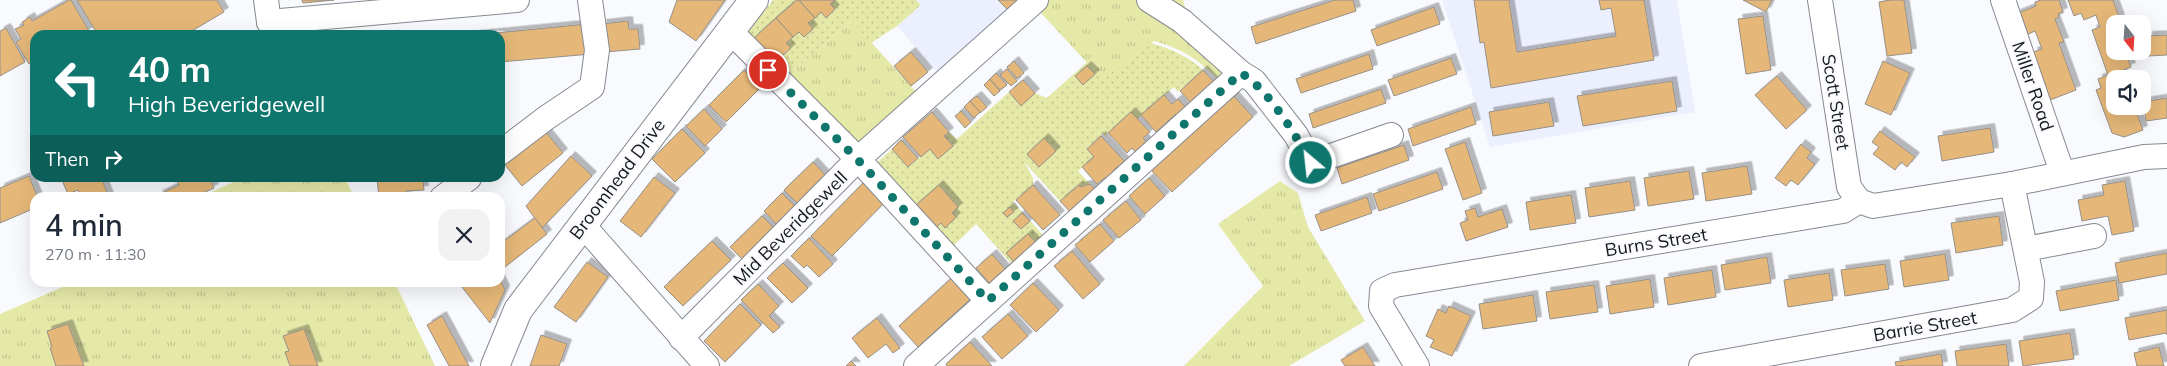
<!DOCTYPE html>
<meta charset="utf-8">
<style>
:root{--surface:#fff;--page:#f2f2f3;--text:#1f2937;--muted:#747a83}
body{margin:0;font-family:Mulish,sans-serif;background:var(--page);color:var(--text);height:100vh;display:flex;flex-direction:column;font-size:19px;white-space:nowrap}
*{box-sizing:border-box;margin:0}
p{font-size:16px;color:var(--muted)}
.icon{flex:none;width:28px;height:28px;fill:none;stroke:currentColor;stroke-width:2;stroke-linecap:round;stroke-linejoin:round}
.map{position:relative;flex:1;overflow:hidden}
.side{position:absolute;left:30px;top:192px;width:475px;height:95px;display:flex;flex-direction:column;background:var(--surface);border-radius:15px;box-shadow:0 5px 20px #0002}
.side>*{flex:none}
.top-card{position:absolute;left:30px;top:30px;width:475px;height:152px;border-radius:15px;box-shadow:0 5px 20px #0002;background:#0f766e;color:#fff;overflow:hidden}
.needle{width:32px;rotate:163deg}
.controls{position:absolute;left:2106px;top:15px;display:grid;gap:10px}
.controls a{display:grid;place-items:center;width:45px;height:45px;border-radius:10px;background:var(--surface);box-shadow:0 5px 20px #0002;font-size:25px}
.pin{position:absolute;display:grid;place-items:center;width:42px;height:42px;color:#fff;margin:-21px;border:2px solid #fff;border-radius:50%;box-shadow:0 1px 5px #0007}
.me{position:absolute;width:55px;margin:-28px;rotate:332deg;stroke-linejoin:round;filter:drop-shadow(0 0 4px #0008)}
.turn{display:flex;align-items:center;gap:18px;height:105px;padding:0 15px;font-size:22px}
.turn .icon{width:65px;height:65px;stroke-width:2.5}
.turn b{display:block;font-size:35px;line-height:42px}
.then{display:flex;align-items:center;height:48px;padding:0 15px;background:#0003;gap:10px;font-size:19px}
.round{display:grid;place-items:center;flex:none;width:52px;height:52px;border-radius:15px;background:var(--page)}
.overview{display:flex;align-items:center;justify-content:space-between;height:85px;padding:0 15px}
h1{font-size:30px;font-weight:600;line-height:38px}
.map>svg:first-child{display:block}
.built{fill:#ecf0fe}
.grass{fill:url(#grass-tufts)}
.park{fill:#e5e9a8}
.garden{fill:url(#garden-dots)}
.building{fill:#e5b778;stroke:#969089;filter:url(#shadow)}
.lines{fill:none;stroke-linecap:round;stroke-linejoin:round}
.street-casing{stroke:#868991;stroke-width:26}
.secondary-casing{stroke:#868991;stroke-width:30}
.street{stroke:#fff;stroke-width:24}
.secondary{stroke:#fff;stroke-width:28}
.route{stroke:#0f766e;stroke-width:9;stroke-dasharray:0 16.2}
.labels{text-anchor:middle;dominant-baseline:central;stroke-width:4.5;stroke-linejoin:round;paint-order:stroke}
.street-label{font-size:18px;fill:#17181b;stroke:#f8fafe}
</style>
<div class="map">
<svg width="2167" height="366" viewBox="0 0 2167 366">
<defs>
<pattern id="grass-tufts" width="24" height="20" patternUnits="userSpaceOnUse" patternTransform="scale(1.25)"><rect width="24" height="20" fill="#e5e9a8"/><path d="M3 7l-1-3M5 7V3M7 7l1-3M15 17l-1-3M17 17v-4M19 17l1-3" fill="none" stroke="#c4c790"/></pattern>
<pattern id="garden-dots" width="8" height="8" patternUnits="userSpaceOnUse" patternTransform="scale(1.25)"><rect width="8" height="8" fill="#e5e9a8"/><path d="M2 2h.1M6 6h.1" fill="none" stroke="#c4c790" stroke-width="1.8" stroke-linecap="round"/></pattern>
<filter id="shadow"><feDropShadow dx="4.5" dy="-4.5" stdDeviation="0" flood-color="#0004"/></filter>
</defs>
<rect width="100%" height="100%" fill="#f8fafe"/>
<!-- built -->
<g class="built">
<polygon points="916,0 1023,0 945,81 897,26 921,5"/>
<polygon points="1442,0 1677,0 1695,112 1490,147"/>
</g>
<!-- grass -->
<g class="grass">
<path d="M1029,0H1183L1187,14L1241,73L1225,86C1200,62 1189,51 1154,41L1103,80Z"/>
<polygon points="852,21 917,93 860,147 787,76"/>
<polygon points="243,178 345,178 354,197 200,197"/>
<polygon points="1280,181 1298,193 1308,227 1365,321 1289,366 1184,366 1263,286 1218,224"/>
<polygon points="72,283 395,283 435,366 0,366 0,314"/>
</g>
<!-- park -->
<polygon class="park" points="245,283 245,282 314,283 250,303 243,287"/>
<!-- garden -->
<g class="garden">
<polygon points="773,0 797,0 754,38 748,31"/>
<polygon points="835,0 916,0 921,5 897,26 871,43 852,21 787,76 770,56 776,51 782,57 791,48 786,43 799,32 804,37 813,29 808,23 821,12 826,18 835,10 830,4"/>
<path d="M1151,43C1171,49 1188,56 1203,70L1178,92L1174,87L1137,119L1131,112L1105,136L1103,134L1087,148L1094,157L1078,171L1090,184L1080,187L1078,185L1060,201L1024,162L1033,178V185L1013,202L1051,244L1019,272L976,224L948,251L872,167L892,149L908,167L930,149L938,159L944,136L949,132L957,139L1009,92L1021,105L1035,93L1047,98L1087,62L1103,79Z"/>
</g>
<!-- building -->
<g class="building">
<polygon points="69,0 71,0 89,31 82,35 35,35 35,61 29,64 16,42 21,39 15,29 24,25 22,22 30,17 32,21"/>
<polygon points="77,0 217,0 224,12 185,35 98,35"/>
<polygon points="302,0 334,0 303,3"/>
<polygon points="677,0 725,0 696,41 669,22"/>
<polygon points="797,0 799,0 815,18 808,23 813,29 804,37 799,32 793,37 776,18"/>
<polygon points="799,0 835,0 830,4 835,9 826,18 821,12 815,18"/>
<polygon points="998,0 1023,0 1011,13"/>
<polygon points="1335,0 1353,0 1356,11 1256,44 1251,27"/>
<polygon points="1474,0 1509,0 1517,52 1616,36 1611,8 1601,10 1599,0 1644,0 1654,60 1491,88 1484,42 1480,43"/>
<polygon points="1743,0 1772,0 1766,12"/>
<polygon points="1891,0 1904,0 1912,53 1887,56 1879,2"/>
<polygon points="2041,0 2059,0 2063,12 2058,14 2059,17 2055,19 2064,42 2059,43 2076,90 2050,100 2043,82 2037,74 2041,73 2033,52 2042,49 2035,31 2024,36 2016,14 2036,6 2035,2"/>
<polygon points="2068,0 2113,0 2120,19 2114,21 2115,51 2125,51 2131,67 2121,71 2124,79 2115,79 2115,106 2134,106 2143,130 2124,137 2112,133 2096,90 2101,88 2098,79 2108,75 2092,30 2100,27 2096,15 2084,20 2081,13 2074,16"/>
<polygon points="1434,7 1440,24 1377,46 1371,30"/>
<polygon points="1763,16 1771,70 1746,74 1738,19"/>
<polygon points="776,18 793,37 786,43 791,48 781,57 776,51 770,56 754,38"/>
<polygon points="628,21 629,29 638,29 640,49 605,52 602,24"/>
<polygon points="588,24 591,54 500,62 500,35 475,35"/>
<polygon points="6,28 25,62 0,76 0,31"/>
<polygon points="2167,35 2167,55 2148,56 2148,36"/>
<polygon points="911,52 928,72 911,86 894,66"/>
<polygon points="1369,54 1373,69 1301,93 1296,79"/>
<polygon points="1451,58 1457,74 1394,96 1388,80"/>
<polygon points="1014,61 1024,73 1017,78 1007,67"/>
<polygon points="1883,61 1910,73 1891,115 1865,104"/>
<polygon points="1087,66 1095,74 1083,85 1075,76"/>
<polygon points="1007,69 1017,81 1011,86 1000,75"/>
<polygon points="744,70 761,87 726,122 709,105"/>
<polygon points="1203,70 1216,84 1193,105 1180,91"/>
<polygon points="996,73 1007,85 1000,90 990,79"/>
<polygon points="1777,76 1807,110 1786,129 1755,95"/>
<polygon points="990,79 1000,91 994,96 984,85"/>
<polygon points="1023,80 1035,93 1021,106 1009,92"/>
<polygon points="1672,81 1677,111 1583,126 1577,96"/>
<polygon points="1381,89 1386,103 1313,128 1309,114"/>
<polygon points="1232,94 1253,117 1172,192 1151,170"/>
<polygon points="1164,95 1172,104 1178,99 1188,110 1179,118 1176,114 1156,132 1141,115"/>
<polygon points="977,96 987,107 980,113 970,101"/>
<polygon points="2167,98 2167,118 2146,121 2143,102"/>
<polygon points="970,101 980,112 974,118 964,107"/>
<polygon points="1549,102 1554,126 1493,136 1489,112"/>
<polygon points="1471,107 1476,124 1413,146 1408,129"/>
<polygon points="704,109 722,129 705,146 686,126"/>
<polygon points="961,111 971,122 965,128 955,116"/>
<polygon points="932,112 949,132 944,136 953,146 938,159 930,149 921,157 903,137"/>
<polygon points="1131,112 1150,132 1143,138 1149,144 1137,154 1132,148 1127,153 1108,133"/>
<polygon points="1990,128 1994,152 1942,161 1938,136"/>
<polygon points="682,129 705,153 675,182 652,159"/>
<polygon points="1880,131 1915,157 1907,167 1901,162 1895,170 1873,154 1879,147 1872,142"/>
<polygon points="546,132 563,153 522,186 505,165"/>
<polygon points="1101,136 1127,164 1121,170 1118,166 1113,171 1116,174 1109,181 1106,177 1097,184 1082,167 1094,157 1087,149"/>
<polygon points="1044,138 1056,151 1039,167 1027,154"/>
<polygon points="901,140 918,158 908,167 892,149"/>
<polygon points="1465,142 1482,193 1463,200 1445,149"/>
<polygon points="1801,144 1811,152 1807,158 1815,164 1798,185 1791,180 1786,186 1775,178"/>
<polygon points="1404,145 1409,160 1342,184 1337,168"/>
<polygon points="571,156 592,176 542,228 526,206"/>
<polygon points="813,162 829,179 801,207 784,190"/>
<polygon points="1747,166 1752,194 1706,201 1702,173"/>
<polygon points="1689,171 1694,199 1648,206 1644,178"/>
<polygon points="1437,172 1443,189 1379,211 1373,194"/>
<polygon points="29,176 38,198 35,198 35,208 0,223 0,188"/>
<polygon points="654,177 675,193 641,237 620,221"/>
<polygon points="61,178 106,178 102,180 109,197 81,198 78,190 68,194"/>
<polygon points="173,178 210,178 214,188 192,198 160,198 158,195 179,185 177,181 175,182"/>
<polygon points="377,178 405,178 405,181 423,179 424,190 406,191 407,196 379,198"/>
<polygon points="1149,178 1165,196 1145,214 1129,196"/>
<polygon points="867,179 888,199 832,256 811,236"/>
<polygon points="1630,181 1635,210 1589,217 1585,188"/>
<polygon points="2125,181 2134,231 2112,235 2108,216 2082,221 2078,200 2104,195 2102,185"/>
<polygon points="1090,184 1097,192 1072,214 1060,201 1079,185 1080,187"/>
<polygon points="939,185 958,207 952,213 956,217 945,228 941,223 934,229 914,207"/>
<polygon points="1033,185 1060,215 1043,230 1016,200"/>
<polygon points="782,193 799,210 780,228 764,211"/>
<polygon points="1571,195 1576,223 1530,230 1526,202"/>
<polygon points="1367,197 1372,213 1321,231 1315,215"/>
<polygon points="1126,201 1141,220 1119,238 1103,220"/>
<polygon points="1010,207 1014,212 1007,217 1003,213"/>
<polygon points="1475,208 1478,217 1502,209 1508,227 1466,241 1460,223 1468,220 1465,211"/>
<polygon points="1022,213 1030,221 1021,229 1013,221"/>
<polygon points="762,216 777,231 745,262 730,247"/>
<polygon points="1999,216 2003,245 1956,253 1951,223"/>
<polygon points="535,218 547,234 500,271 500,244"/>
<polygon points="1100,224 1114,241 1090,262 1075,245"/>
<polygon points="1028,234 1038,245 1017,265 1006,253"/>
<polygon points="809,238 833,264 819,277 807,265 804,268 791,256"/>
<polygon points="712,241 731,260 683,306 664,287"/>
<polygon points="1072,251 1100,284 1083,299 1054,266"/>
<polygon points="2167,253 2167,274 2119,283 2115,263"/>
<polygon points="992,254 1006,270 990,284 976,268"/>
<polygon points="1945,254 1949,280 1904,287 1900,261"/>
<polygon points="1767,257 1771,283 1725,290 1721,265"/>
<polygon points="587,262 608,277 576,322 554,307"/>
<polygon points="783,263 808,288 792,303 767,278"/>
<polygon points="1885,264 1889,289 1845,296 1841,270"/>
<polygon points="1712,270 1716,297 1668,305 1664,278"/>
<polygon points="1829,273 1833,300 1788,307 1784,280"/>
<polygon points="956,274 975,295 918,347 899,326"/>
<polygon points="500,279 505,290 490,323 458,282 500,282"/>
<polygon points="1650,279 1654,307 1610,314 1606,286"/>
<polygon points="2116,280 2119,300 2060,311 2056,291"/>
<polygon points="1033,283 1059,310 1036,332 1010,305"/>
<polygon points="758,284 779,306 769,316 780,327 773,333 741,300"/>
<polygon points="1594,285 1598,312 1550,319 1546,292"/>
<polygon points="1533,295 1537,321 1483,329 1479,304"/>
<polygon points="740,304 761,325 725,362 704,341"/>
<polygon points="1449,306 1471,316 1452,356 1430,347 1434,340 1426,336 1438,309 1446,313"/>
<polygon points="2167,310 2167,335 2166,333 2129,340 2125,318"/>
<polygon points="1008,314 1028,336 1002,359 982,337"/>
<polygon points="442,316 469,366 449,366 427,325"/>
<polygon points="877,318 900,348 893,353 886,344 868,358 852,338"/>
<polygon points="68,324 84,366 56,366 50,348 52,347 47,331"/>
<polygon points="304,329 318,366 290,366 285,352 289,351 283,336"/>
<polygon points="2070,333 2074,359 2023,366 2019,341"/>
<polygon points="541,335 567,344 559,366 530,366"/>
<polygon points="970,342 992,366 947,366 946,364"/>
<polygon points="2006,344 2009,366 1957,366 1955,351"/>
<polygon points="1363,347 1375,366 1345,366 1341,360"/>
<polygon points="2159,347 2164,366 2137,366 2134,353"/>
<polygon points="1941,354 1943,366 1896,366 1895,362"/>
<polygon points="851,361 856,366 846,366"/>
</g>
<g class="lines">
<defs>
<g id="street">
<polyline points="266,0 269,22"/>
<polyline points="1149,0 1182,21 1241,73 1254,81 1296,135 1311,163 1391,135"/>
<polyline points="1820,0 1849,187 1859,201"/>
<polyline points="2003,0 2062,172"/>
<polyline points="269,22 517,0"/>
<polyline points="730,31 858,159 988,301"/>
<polyline points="500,153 546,118 592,87 597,50 590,0"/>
<polyline points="442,198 469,178"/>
<polyline points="1859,201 1873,206 2012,184 2144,157 2167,156"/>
<polyline points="582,224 707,366"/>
<polyline points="2026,249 2094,236"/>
<polyline points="681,338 858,159 1036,0"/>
<polyline points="916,366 1241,73"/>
<polyline points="1417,366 1381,306 1382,291 1395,285 1843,211 1859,201"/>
<polyline points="1701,366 2012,310 2031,298 2032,282 2012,184"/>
</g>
<polyline id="secondary" points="495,366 518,310 754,0"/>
</defs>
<!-- street casing -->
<use href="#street" class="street-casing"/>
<!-- secondary casing -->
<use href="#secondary" class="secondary-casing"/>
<!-- street -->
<use href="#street" class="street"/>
<!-- secondary -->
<use href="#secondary" class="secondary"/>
</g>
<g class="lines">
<!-- route -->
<path class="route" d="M768,70L858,160L988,301L1241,73C1269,90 1295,134 1311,163"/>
</g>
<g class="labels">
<!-- street labels -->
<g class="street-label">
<text transform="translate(2033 86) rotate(71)">Miller Road</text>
<text transform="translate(1836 102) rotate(81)">Scott Street</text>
<text transform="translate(617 179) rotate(-53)">Broomhead Drive</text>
<text transform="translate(790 228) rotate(-45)">Mid Beveridgewell</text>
<text transform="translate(1656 242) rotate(-9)">Burns Street</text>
<text transform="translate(1925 326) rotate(-10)">Barrie Street</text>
</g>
</g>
</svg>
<div class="controls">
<a><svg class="needle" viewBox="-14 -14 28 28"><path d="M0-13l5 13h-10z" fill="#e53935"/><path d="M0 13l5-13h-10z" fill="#747a83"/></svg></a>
<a><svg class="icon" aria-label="sound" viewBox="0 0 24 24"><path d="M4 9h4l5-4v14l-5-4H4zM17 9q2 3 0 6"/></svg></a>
</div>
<div class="pin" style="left:768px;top:70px;background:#d93025"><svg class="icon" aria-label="arrive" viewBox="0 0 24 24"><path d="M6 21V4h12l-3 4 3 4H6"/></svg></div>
<svg class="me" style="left:1311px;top:163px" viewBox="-20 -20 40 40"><circle r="17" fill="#0f766e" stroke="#fff" stroke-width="3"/><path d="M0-11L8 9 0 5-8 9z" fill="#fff"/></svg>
<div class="top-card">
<div class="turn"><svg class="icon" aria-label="left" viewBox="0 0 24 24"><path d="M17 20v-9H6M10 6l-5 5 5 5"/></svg><div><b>40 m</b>High Beveridgewell</div></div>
<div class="then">Then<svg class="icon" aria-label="right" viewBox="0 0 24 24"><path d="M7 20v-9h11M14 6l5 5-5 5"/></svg></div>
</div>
<section class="side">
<div class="overview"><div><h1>4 min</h1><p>270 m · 11:30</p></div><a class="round"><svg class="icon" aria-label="close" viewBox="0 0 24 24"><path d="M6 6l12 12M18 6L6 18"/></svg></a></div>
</section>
</div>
